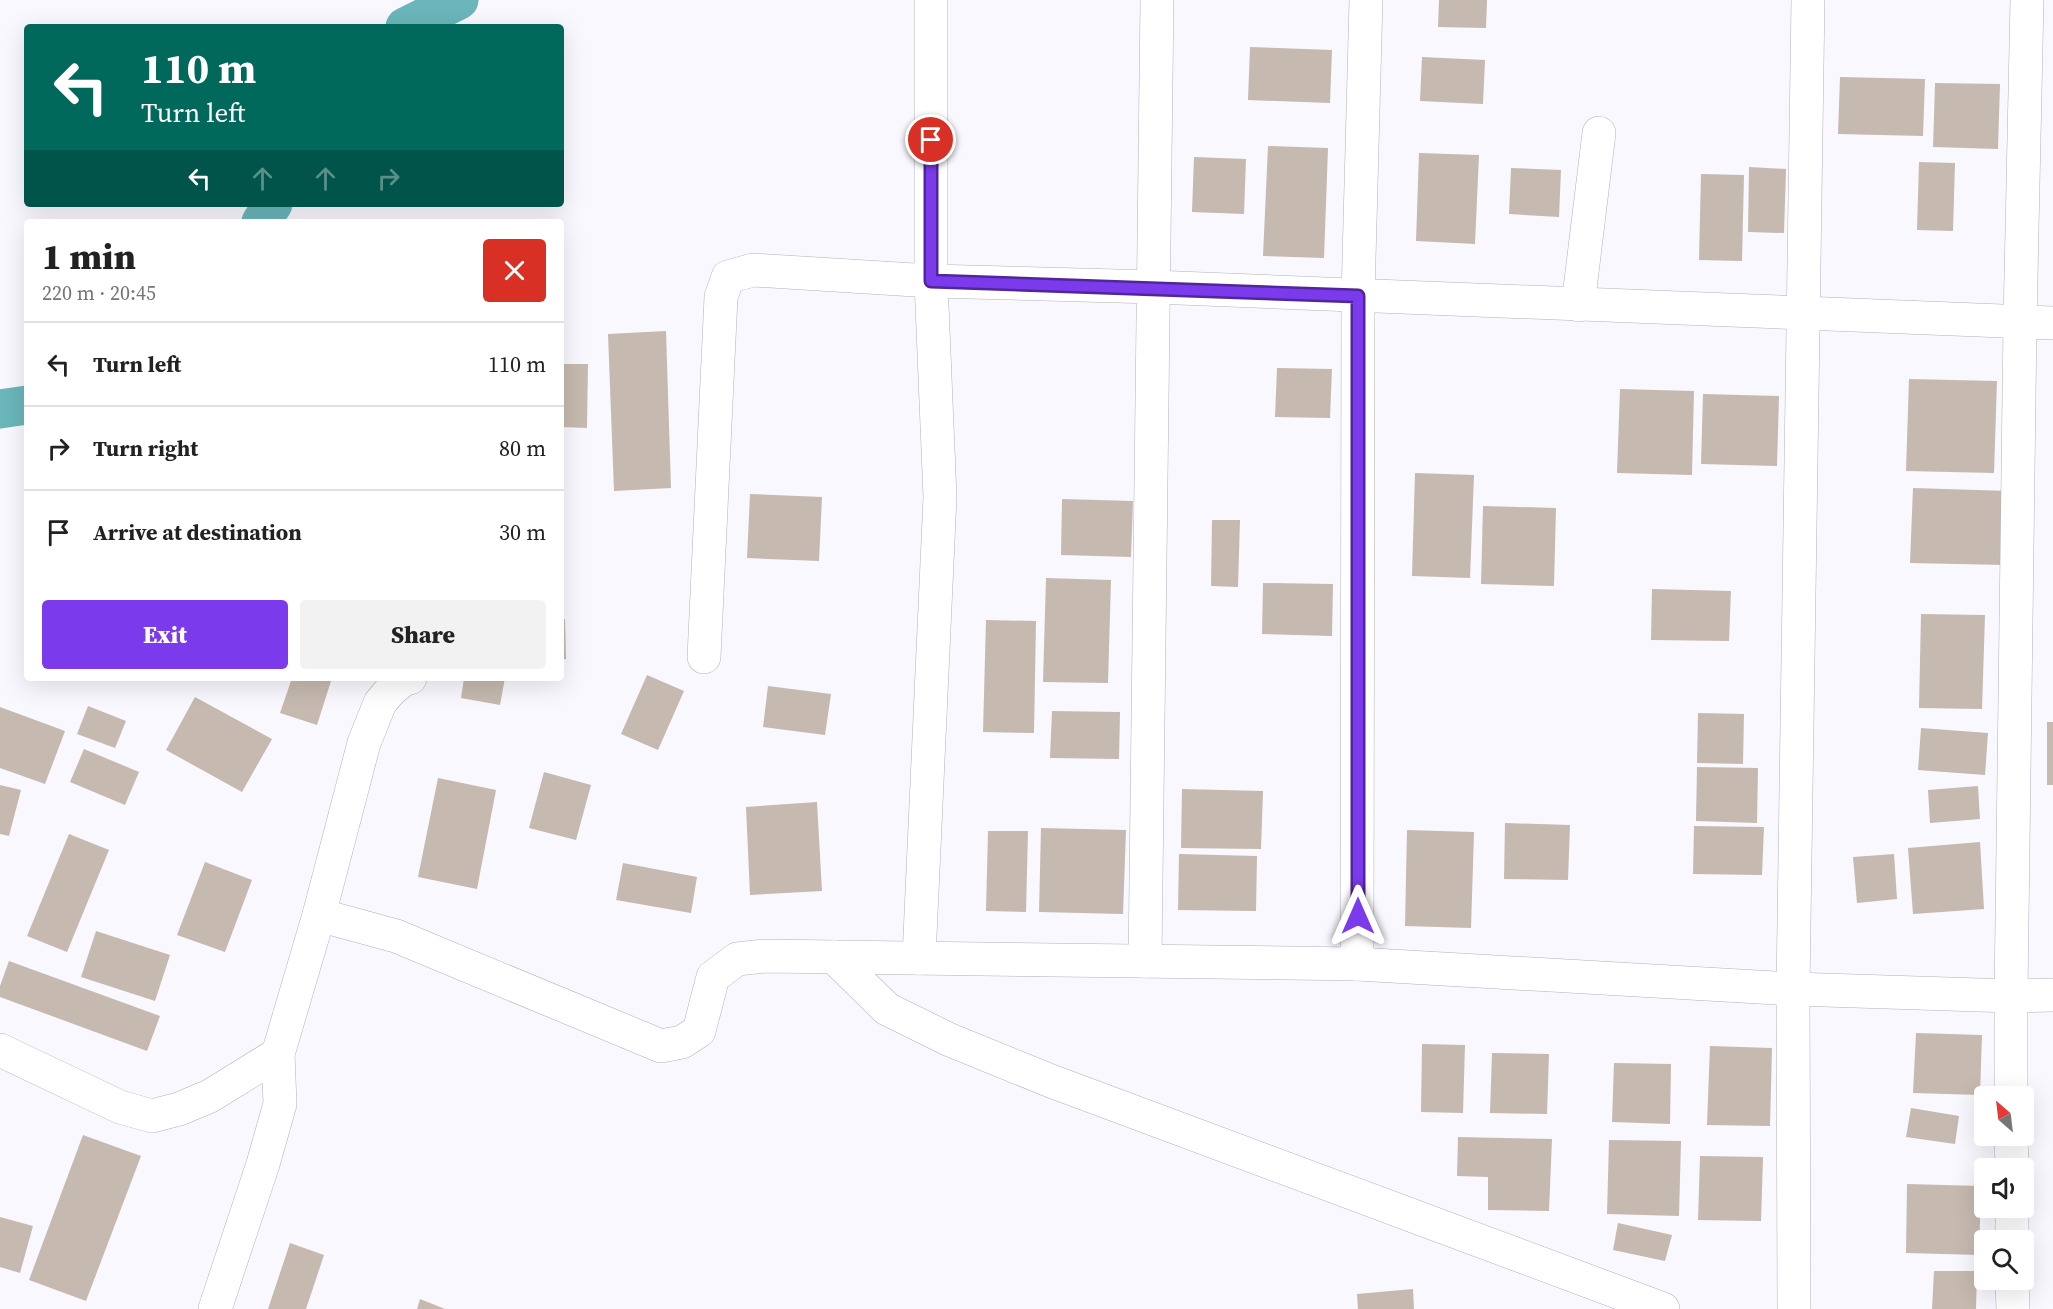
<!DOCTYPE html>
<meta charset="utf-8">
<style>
:root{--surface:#fff;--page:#f2f2f2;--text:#222;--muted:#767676;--line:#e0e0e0;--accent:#7c3aed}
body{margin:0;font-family:"Source Serif 4",serif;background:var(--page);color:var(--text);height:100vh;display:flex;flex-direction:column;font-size:22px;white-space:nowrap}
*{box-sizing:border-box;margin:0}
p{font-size:20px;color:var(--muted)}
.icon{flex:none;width:33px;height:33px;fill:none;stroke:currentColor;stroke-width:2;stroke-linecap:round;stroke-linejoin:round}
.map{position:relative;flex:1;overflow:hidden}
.sheet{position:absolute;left:24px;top:219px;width:540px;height:462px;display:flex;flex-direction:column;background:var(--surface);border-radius:6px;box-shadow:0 6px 24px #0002}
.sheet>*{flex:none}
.guide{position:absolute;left:24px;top:24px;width:540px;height:183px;border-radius:6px;box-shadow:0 6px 24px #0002;background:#00695c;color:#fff;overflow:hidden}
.needle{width:39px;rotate:332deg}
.fabs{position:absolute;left:1974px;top:1086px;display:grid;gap:12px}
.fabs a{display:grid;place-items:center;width:60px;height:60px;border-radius:6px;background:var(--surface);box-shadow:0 6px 24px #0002;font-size:30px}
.pin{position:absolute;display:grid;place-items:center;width:51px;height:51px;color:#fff;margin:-26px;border:3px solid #fff;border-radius:50%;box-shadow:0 2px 6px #0007}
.me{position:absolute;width:66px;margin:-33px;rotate:0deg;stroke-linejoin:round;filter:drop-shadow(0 0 4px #0008)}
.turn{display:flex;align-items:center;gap:21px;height:126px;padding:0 18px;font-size:27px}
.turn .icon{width:78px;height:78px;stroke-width:2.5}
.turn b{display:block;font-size:42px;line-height:51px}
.lanes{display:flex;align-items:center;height:57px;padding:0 18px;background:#0003;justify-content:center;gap:30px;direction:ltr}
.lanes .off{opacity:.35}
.round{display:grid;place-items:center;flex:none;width:63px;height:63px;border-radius:6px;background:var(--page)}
.summary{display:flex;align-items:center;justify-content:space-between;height:102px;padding:0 18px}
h1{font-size:36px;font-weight:800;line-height:45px}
.primary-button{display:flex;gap:12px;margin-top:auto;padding:12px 18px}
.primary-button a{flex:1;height:69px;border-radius:6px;background:var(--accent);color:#fff;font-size:24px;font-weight:800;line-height:69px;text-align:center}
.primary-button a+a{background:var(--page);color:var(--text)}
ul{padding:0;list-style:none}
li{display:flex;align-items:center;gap:18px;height:84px;padding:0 18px;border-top:2px solid var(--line)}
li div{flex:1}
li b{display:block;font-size:22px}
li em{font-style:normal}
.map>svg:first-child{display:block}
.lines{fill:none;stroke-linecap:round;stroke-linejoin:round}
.canal{stroke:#6ab6ba;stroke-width:39}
.building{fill:#c6b9af}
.street-casing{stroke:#b3b0be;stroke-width:34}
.street{stroke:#fff;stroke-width:33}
.route-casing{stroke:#51269a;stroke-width:15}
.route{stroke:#7c3aed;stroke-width:10}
</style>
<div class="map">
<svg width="2053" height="1309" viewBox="0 0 2053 1309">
<rect width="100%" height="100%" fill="#f9f8fe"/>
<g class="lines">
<!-- canal -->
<g class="canal">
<polyline points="405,27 459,0"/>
<polyline points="261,222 273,204"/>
<polyline points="0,409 27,405"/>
</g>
</g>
<!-- building -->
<g class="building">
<polygon points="1439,0 1487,0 1486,28 1438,27"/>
<polygon points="1250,47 1332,50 1330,103 1248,100"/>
<polygon points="1422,57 1485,60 1483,104 1420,101"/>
<polygon points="1840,77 1925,79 1923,136 1838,134"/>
<polygon points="1935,83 2000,84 1998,149 1933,147"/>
<polygon points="1268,146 1328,148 1324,258 1263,256"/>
<polygon points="1419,153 1479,155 1475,244 1416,241"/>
<polygon points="1194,157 1246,159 1244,214 1192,212"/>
<polygon points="1919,162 1955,163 1953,231 1917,230"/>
<polygon points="1749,167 1786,169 1784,233 1748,232"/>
<polygon points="1511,168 1561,170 1559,217 1509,214"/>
<polygon points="1701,174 1744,175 1742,261 1699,260"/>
<polygon points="666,331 671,488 614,491 608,334"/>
<polygon points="561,364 588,364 587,428 561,427"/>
<polygon points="1277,368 1332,369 1330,418 1275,417"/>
<polygon points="1909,379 1997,381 1994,473 1906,471"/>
<polygon points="1620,389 1694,391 1692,475 1617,473"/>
<polygon points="1703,394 1779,396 1777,466 1701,464"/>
<polygon points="1415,473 1474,475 1470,578 1412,576"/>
<polygon points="1913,488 2009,491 2006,565 1910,563"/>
<polygon points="750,494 822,497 819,561 747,558"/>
<polygon points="1062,499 1133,501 1131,557 1061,555"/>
<polygon points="1483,506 1556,508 1554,586 1481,584"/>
<polygon points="1212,520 1240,520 1238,587 1211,586"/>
<polygon points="1046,578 1111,580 1108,683 1043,682"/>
<polygon points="1263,583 1333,584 1332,636 1262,634"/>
<polygon points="1652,589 1731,591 1729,641 1651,640"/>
<polygon points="1921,614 1985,615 1982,709 1919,708"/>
<polygon points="561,619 565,619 566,659 561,659"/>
<polygon points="986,620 1036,621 1034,733 983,732"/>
<polygon points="647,675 684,691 658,750 621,734"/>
<polygon points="292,678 320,678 331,681 317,725 280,713"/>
<polygon points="464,678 505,678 500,705 461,698"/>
<polygon points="768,686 831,694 825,735 763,727"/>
<polygon points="195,697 272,739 242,792 166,750"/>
<polygon points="88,706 126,721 115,748 77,734"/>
<polygon points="0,707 65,731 45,784 0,768"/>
<polygon points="1052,711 1120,712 1119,759 1050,758"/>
<polygon points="1698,713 1744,714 1743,764 1697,763"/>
<rect x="2047" y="722" width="6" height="63"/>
<polygon points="1921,728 1988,733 1985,775 1918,770"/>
<polygon points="84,749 139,772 125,805 70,782"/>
<polygon points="1697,767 1758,768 1757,823 1696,821"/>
<polygon points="544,772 591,785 576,840 529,828"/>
<polygon points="438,778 496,790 477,889 418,877"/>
<polygon points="0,785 21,790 9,836 0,834"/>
<polygon points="1978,786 1980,819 1930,823 1928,790"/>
<polygon points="1182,789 1263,791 1261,849 1181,848"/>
<polygon points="817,802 822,891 750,895 746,807"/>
<polygon points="1505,823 1570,825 1568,880 1504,879"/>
<polygon points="1694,826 1764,827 1762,875 1693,874"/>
<polygon points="1041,828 1126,830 1123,914 1039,912"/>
<polygon points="1407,830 1474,832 1471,928 1405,926"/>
<polygon points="988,831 1028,831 1026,912 986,911"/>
<polygon points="69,834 109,850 67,952 27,936"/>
<polygon points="1980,842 1984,909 1913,914 1908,848"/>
<polygon points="1179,854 1257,856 1256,911 1178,910"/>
<polygon points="1894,854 1897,899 1857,903 1853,857"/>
<polygon points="205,862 252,880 225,952 177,935"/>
<polygon points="623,863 697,877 691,913 616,900"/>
<polygon points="96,931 170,955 155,1001 81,977"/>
<polygon points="9,961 160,1016 147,1051 0,997 0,986"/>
<polygon points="1916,1033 1982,1035 1980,1095 1913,1093"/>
<polygon points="1422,1044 1465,1045 1463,1113 1421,1112"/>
<polygon points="1710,1046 1772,1048 1770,1126 1707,1125"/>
<polygon points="1492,1053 1549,1054 1547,1114 1490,1113"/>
<polygon points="1614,1063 1671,1064 1670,1124 1612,1122"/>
<polygon points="1911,1108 1959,1116 1955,1144 1906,1137"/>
<polygon points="83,1135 141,1156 86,1301 29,1280"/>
<polygon points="1458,1137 1552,1139 1549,1211 1488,1210 1488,1177 1457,1176"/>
<polygon points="1609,1140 1681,1141 1679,1216 1607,1214"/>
<polygon points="1700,1156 1763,1157 1761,1221 1698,1220"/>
<polygon points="1907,1184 1981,1186 1979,1255 1906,1253"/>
<polygon points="0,1217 33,1226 20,1273 0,1267"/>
<polygon points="1618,1223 1672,1235 1665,1261 1613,1250"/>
<polygon points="290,1243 324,1255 306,1309 268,1309"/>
<polygon points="1934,1271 1977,1271 1976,1309 1932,1309"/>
<polygon points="1413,1289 1414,1309 1358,1309 1357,1294"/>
<polygon points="420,1299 445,1309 417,1309"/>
</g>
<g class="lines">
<defs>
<g id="street">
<polyline points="1578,305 1599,133"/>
<polyline points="704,657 721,297 728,277 753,270 931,281 1154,287 2053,323"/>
<polyline points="319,915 364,743 380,703 390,691 403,680 410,678"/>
<polyline points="834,957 887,1009 950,1040 1051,1081 1663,1309"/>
<polyline points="919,958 940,497 931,281 931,0"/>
<polyline points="1145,961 1157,0"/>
<polyline points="1357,964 1358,296 1366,0"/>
<polyline points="0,1050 120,1107 152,1116 179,1109 210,1096 278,1054"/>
<polyline points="2011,1096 2011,996 2020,323 2027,0"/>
<polyline points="2011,1136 2012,1168"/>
<polyline points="2012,1208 2012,1240"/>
<polyline points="2012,1280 2013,1309"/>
<polyline points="215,1309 263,1164 280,1104 278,1054 319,915 396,936 661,1046 682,1042 699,1031 713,977 737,959 765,956 1357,964 1793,989 2011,996 2053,995"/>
<polyline points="1794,1309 1793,989 1808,0"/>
</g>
</defs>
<!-- street casing -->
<use href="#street" class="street-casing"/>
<!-- street -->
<use href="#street" class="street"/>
</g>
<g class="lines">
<defs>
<polyline id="route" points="931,140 931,281 1358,296 1358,916"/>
</defs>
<!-- route casing -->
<use href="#route" class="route-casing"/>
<!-- route -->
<use href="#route" class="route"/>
</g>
</svg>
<div class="fabs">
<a><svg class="needle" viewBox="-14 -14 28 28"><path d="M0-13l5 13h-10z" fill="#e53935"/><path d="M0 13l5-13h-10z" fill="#767676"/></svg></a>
<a><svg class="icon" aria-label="sound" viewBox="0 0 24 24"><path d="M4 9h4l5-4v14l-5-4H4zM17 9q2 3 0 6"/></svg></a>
<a><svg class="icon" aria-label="search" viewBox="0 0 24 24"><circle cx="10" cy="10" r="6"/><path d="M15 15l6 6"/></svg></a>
</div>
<div class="pin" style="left:931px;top:140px;background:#d93025"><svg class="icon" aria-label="arrive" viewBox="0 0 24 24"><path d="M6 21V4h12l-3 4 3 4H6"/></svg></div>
<svg class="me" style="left:1358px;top:916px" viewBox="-20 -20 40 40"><path d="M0-17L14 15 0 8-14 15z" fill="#7c3aed" stroke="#fff" stroke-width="4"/></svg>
<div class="guide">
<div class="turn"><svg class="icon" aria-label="left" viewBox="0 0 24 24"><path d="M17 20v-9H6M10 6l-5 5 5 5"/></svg><div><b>110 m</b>Turn left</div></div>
<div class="lanes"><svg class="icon" aria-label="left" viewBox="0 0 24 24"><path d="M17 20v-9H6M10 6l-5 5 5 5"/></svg><svg class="icon off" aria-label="ahead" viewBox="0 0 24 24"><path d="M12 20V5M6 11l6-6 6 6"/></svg><svg class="icon off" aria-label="ahead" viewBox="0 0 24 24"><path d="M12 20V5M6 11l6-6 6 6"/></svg><svg class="icon off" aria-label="right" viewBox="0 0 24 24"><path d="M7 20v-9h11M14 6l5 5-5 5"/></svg></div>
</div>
<section class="sheet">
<div class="summary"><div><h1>1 min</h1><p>220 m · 20:45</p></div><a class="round" style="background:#d93025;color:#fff"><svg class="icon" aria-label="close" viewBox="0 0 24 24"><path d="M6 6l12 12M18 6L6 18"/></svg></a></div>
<ul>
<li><svg class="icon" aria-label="left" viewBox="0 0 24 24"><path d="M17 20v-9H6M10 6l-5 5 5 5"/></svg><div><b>Turn left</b></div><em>110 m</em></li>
<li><svg class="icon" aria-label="right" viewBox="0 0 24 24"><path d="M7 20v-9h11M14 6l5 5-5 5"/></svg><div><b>Turn right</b></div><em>80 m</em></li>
<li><svg class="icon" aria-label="arrive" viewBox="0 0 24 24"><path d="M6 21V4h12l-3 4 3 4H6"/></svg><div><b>Arrive at destination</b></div><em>30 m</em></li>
</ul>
<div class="primary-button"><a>Exit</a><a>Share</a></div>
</section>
</div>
